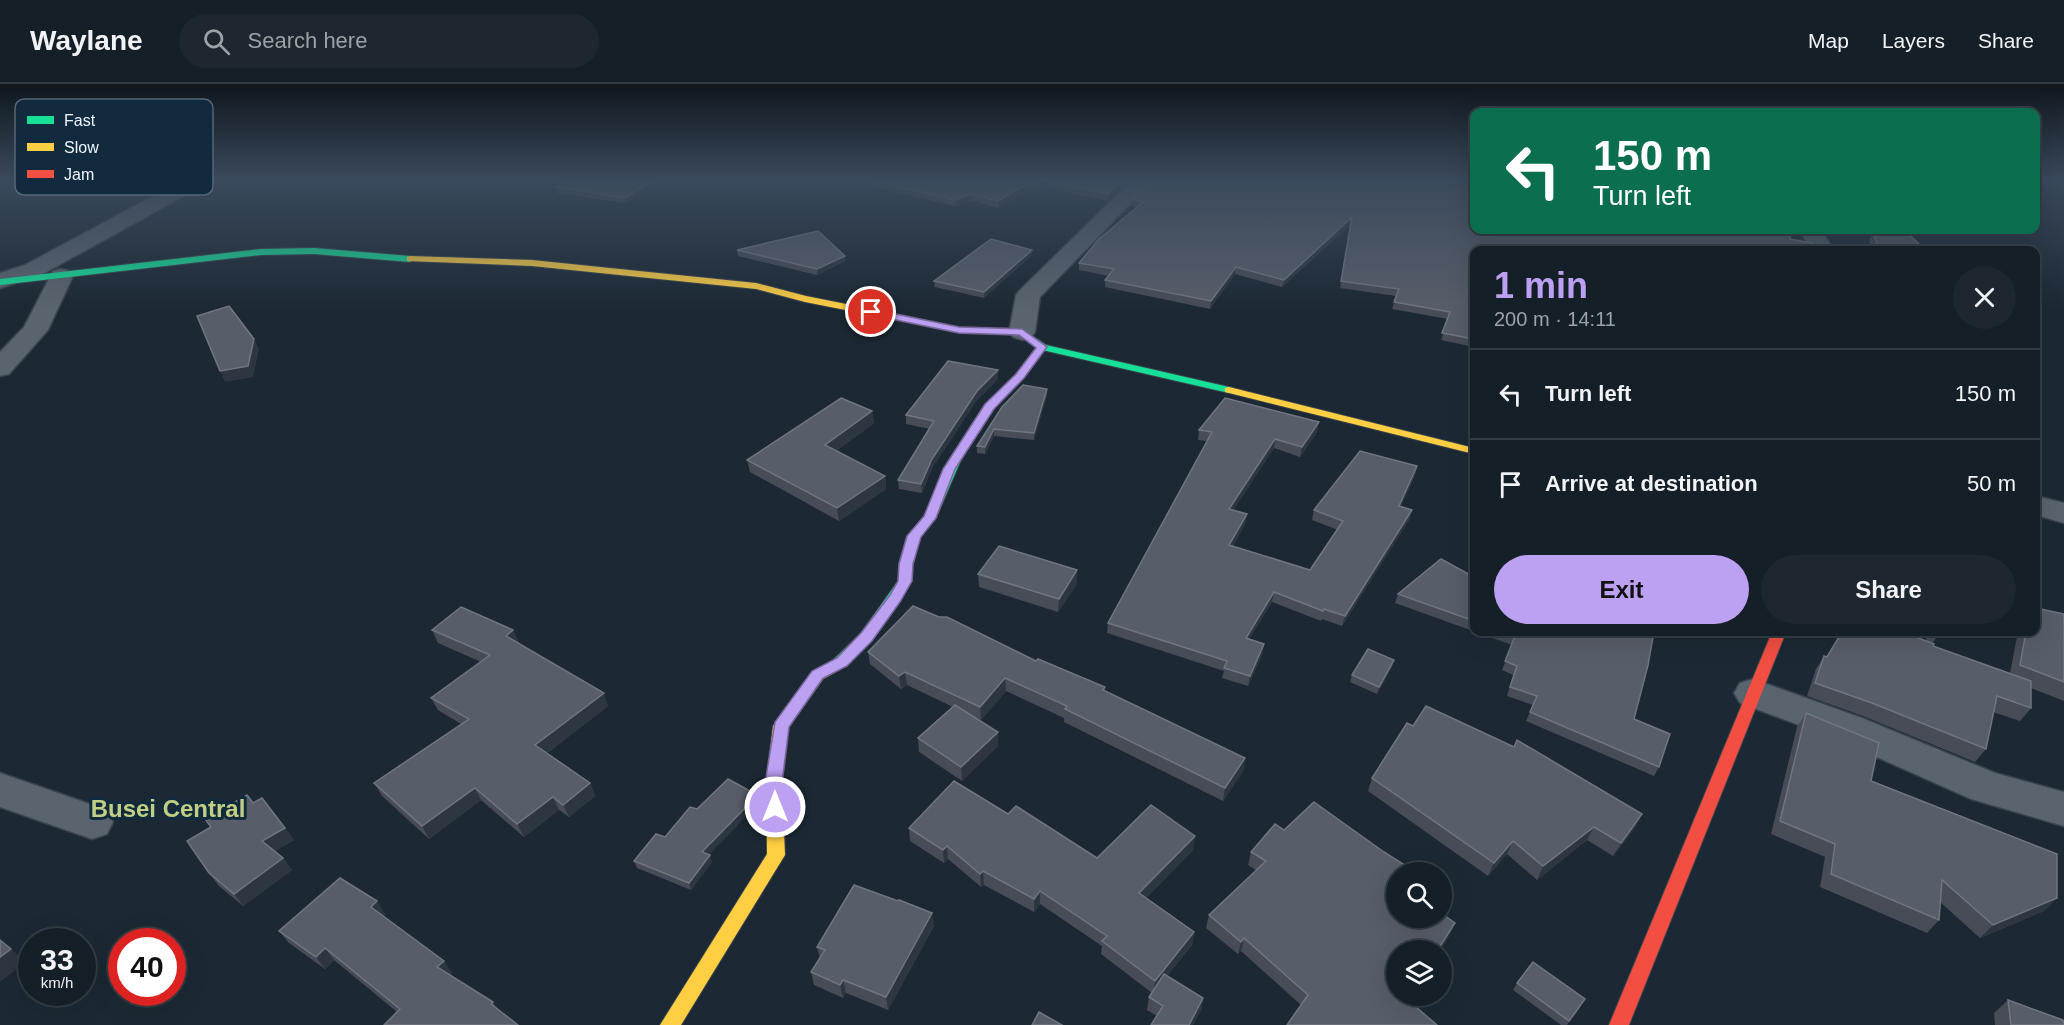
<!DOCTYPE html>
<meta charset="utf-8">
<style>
:root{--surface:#151f27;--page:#1e272f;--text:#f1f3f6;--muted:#9da2a7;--line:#343d44;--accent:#bca0f2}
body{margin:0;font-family:Arial,sans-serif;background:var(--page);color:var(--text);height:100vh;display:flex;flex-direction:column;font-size:22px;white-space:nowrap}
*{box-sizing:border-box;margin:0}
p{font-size:20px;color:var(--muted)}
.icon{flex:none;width:33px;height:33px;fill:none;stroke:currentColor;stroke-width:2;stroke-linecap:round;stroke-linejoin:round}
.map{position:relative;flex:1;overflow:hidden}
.side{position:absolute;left:1470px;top:162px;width:570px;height:390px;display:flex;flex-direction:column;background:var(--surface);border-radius:12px;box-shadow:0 6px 24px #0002,0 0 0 2px var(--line)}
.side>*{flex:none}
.top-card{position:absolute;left:1470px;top:24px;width:570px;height:126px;border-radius:12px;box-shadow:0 6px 24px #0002,0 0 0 2px var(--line);background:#0b6e4f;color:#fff;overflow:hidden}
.controls{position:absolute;left:1386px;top:778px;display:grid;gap:12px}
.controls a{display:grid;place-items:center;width:66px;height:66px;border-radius:50%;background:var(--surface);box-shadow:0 6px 24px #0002,0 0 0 2px var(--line);font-size:30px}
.speed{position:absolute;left:18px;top:844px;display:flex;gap:12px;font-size:30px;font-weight:700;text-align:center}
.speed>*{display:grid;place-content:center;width:78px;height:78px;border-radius:50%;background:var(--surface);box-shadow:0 6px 24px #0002,0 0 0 2px var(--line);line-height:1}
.speed small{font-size:15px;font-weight:400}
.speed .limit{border:9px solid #d22;background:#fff;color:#111}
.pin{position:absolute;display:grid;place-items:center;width:51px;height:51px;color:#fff;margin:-26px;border:3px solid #fff;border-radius:50%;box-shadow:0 2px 6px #0007}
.me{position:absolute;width:66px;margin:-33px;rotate:0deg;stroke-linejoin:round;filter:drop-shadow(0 0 4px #0008)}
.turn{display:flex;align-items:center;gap:21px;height:126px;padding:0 24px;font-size:27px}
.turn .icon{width:78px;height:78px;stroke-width:2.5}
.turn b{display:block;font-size:42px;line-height:51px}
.round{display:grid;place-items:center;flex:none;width:63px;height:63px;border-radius:32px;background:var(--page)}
.overview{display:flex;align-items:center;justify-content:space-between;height:102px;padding:0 24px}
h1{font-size:36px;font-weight:800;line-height:45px;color:var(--accent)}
.cta{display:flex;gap:12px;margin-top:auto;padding:12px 24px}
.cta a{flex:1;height:69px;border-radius:36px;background:var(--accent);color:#111;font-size:24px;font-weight:800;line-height:69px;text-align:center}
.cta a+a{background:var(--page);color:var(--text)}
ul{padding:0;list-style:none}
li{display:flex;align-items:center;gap:18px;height:90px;padding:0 24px;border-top:2px solid var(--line)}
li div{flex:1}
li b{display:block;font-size:22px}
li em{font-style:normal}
header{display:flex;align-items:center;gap:36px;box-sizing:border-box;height:84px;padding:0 30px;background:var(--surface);border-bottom:2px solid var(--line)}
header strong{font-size:28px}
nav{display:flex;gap:33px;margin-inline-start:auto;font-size:21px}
.search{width:420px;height:54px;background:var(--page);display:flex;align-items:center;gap:15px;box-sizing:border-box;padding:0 21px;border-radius:33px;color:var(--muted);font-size:22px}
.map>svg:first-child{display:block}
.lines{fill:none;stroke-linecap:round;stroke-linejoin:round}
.street-casing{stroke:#3a434c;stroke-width:3}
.fast-casing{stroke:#3a434c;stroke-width:2}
.slow-casing{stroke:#3a434c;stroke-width:2}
.jam-casing{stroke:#3a434c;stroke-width:2}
.street{fill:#5a646e;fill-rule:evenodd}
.fast{fill:#16e098;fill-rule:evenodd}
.slow{fill:#ffcf43;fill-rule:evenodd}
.jam{fill:#f24e42;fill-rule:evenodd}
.wall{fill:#474c57}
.shaded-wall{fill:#2e3641}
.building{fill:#585e69;stroke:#707680;stroke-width:1.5}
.route{fill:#bca0f2;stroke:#7a689d;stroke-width:1.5}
.labels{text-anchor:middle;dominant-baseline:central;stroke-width:6;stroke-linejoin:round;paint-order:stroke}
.near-quarter-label{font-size:24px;font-weight:bold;fill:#c2cf83;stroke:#122a3e}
.key{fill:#122a3e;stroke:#546778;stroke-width:1.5}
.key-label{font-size:16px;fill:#edf5fe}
</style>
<header>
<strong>Waylane</strong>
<div class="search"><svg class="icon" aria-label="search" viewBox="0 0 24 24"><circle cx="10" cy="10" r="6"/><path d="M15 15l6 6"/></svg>Search here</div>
<nav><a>Map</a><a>Layers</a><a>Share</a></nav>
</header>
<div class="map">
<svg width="2064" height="941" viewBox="0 0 2064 941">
<rect width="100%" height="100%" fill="#1c2934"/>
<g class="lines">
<defs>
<g id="street">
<polygon points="187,94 212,94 209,98 41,191 0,204 0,189 25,181"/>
<polygon points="1138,94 1160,94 1128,122 1040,213 1035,248 1031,253 1022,256 1013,253 1009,248 1016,211 1020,206 1114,114"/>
<polygon points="1799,146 1821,146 1834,166 1812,166"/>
<polygon points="61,185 69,187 73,192 48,246 9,290 0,292 0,268 24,243 53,187"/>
<polygon points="2036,412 2064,419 2064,439 2036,431"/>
<polygon points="1753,595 1862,634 1995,689 2064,708 2064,742 1971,715 1834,654 1740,619 1734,609 1740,599"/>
<polygon points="0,689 107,726 113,738 107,750 92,755 0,723"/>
</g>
<g id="fast">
<polygon points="314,164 410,172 415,175 410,178 314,170 261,171 0,201 0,195 261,165"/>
<polygon points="876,226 959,243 1022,245 1046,261 1229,303 1235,306 1229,309 1038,265 1019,251 959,249 872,231 872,227"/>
<polygon points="955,372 961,376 936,434 920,453 913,480 912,497 871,557 847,582 836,586 831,585 828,581 861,549 898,497 899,480 907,452 924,433 949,376"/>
</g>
<g id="slow">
<polygon points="410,172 532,176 756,199 806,212 876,226 881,229 876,232 805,218 756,205 532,182 407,177 407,173"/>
<polygon points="1042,260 1047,263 1024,294 993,325 959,379 951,379 949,376 985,321 1016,290 1038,261"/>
<polygon points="1229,303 1474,364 1474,370 1225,308 1225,304"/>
<polygon points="836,576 841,577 844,581 841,585 823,595 789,643 782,699 785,771 681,941 660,941 767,770 766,699 773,642 813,587"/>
</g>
<polygon id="jam" points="1772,548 1786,548 1629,941 1609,941"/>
</defs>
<!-- street casing -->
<use href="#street" class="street-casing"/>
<!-- fast casing -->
<use href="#fast" class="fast-casing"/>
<!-- slow casing -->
<use href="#slow" class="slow-casing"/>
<!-- jam casing -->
<use href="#jam" class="jam-casing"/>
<!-- street -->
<use href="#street" class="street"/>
<!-- fast -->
<use href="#fast" class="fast"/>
<!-- slow -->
<use href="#slow" class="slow"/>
<!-- jam -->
<use href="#jam" class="jam"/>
</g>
<!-- wall -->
<g class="wall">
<polygon points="667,94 626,119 557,109 556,103"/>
<polygon points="1134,94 1108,117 1045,103 1028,109 1025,108 998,124 971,116 955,122 868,102 867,96"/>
<polygon points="1132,115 1474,146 1790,155 1816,166 1474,166 1474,263 1441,256 1448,235 1392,225 1396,212 1340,204 1351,140 1282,203 1235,190 1210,225 1105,203 1105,196 1109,192 1079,186 1079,179 1137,123 1132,122"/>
<polygon points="1888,146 1905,146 1925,166 1869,166 1871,163 1869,156 1873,148 1887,150"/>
<polygon points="737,166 845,177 817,191 738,172"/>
<polygon points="1032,171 984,214 935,203 934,197"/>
<polygon points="998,295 977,316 932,384 922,409 899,405 898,396 930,345 906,340 906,331"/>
<polygon points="1047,305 1047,311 1034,356 994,352 985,370 977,369 977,362 1002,323"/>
<polygon points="872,327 874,339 836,367 885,392 886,405 839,437 750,388 747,376"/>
<polygon points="1199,346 1317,348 1300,373 1274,364 1233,426 1247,430 1245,440 1233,462 1310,486 1338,446 1312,436 1314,426 1417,382 1415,391 1401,422 1412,426 1409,436 1342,542 1322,535 1321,537 1272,518 1249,555 1264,560 1262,571 1248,602 1222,594 1224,587 1107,549 1108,539 1207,357 1198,356"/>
<polygon points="978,490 1077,500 1058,528 979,503"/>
<polygon points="1474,493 1474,548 1654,548 1634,635 1659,683 1654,692 1526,637 1533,621 1507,612 1513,591 1502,586 1512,561 1395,519 1398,510"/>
<polygon points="2064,530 2064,617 2031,604 2031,624 2020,637 1993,628 1986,665 1975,678 1863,632 1807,612 1816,585 1824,572 1827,572 1841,548 1903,548 1927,558 1924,548 1940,548 1932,560 1933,562 2010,589 2018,548 2036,548"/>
<polygon points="432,546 513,546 519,559 608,622 547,669 590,699 595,712 569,733 559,726 524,753 481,716 429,755 382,712 374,699 461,640 438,626 431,614 481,578 438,559"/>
<polygon points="868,568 1036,577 1105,607 1245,674 1243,687 1223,717 1064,638 1064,634 1006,607 981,636 970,631 998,648 998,662 962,697 919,668 918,654 953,623 907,601 901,605 870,580"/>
<polygon points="1392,583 1377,610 1350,598 1352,591"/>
<polygon points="1806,629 1871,697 2057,814 2044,827 1980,854 1940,818 1939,836 1927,849 1820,803 1825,773 1771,750 1797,643"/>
<polygon points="1372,694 1635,744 1613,772 1587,756 1537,796 1507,770 1488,792 1368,707"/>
<polygon points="752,715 752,726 709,770 712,778 691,806 637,784 634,777 665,753 697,725"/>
<polygon points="253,719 285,744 294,756 275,767 283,774 292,786 243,822 219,802 209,789 211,743"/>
<polygon points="1008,730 1097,774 1193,766 1146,814 1194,848 1192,861 1167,892 1203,914 1201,927 1157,932 1147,926 1149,913 1152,909 1101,870 1102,862 1040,820 1034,828 984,801 981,803 948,775 944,779 910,757 909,744"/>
<polygon points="1251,768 1396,834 1455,839 1449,852 1440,867 1396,867 1394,904 1301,921 1241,867 1238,870 1206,844 1209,831 1256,786 1248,781"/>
<polygon points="385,830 383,832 452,889 450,891 493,918 497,925 397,928 334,876 325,885 289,859 279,847"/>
<polygon points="934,842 888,926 846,909 843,914 814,901 811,888 820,875 817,863"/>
<polygon points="1517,899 1581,922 1567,941 1561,941 1513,906"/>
<polygon points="2008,916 2064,941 1995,941 1994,929"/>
</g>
<!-- shaded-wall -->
<g class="shaded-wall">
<polygon points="7,94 64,94 0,103 0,95"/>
<polygon points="657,94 667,94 626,119 625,114"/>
<polygon points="1127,94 1134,94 1108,117 1108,110"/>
<polygon points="1045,97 1045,103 1028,109 1028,103"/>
<polygon points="1025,101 1025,108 998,124 998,117"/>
<polygon points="970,110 971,116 955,122 955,116"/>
<polygon points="1352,133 1351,140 1282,203 1284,196"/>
<polygon points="1032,166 1032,171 984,214 984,208"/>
<polygon points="845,172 845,177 817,191 817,185"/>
<polygon points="1236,183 1235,190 1210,225 1211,217"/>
<polygon points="254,255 259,265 253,293 225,298 220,287"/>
<polygon points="998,286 998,295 977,316 932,384 922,409 921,400 932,375 977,307"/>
<polygon points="1047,305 1047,311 1034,356 1034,349"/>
<polygon points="872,327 874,339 827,373 825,361"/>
<polygon points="1319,338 1317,348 1300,373 1302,363"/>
<polygon points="994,345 994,352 985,370 985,363"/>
<polygon points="1275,355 1274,364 1228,435 1229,425"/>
<polygon points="1417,382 1415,391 1397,431 1399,422"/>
<polygon points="885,392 886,405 839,437 837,424"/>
<polygon points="1412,426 1409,436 1342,542 1345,532"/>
<polygon points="1247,430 1245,440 1228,471 1229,461"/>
<polygon points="1077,486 1077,500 1058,528 1059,515"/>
<polygon points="1274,508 1272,518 1244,564 1246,554"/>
<polygon points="513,546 519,559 506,552"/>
<polygon points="1264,560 1262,571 1248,602 1250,592"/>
<polygon points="1394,576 1392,583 1377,610 1379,603"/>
<polygon points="905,588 907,601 901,605 899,592"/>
<polygon points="1005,594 1006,607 981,636 980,623"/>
<polygon points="604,609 608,622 541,673 535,661"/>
<polygon points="998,648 998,662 962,697 961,683"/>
<polygon points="1245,674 1243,687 1223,717 1225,704"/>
<polygon points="590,699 595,712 569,733 563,721"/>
<polygon points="475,704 481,716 429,755 422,742"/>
<polygon points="750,707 752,715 752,726 705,775 702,768"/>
<polygon points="553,713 559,726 524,753 517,740"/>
<polygon points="1642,730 1635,744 1613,772 1621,759"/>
<polygon points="1594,743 1587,756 1537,796 1543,782"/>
<polygon points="285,744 294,756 271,770 262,757"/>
<polygon points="1195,752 1193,766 1138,823 1139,809"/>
<polygon points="1513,757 1507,770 1488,792 1494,779"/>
<polygon points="947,762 948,775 944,779 943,766"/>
<polygon points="710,771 712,778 691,806 689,799"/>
<polygon points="283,774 292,786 243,822 234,810"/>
<polygon points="983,787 984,801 981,803 980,790"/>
<polygon points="1040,807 1040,820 1034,828 1034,815"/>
<polygon points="1447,809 1442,822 1442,817"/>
<polygon points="2057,814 2044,827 1980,854 1993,841"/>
<polygon points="377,817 385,830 379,835 371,823"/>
<polygon points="932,829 934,842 888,926 886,913"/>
<polygon points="1455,839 1449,852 1440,867 1437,867"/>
<polygon points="1194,848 1192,861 1153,910 1155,897"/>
<polygon points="1244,854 1241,867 1238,870 1241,858"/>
<polygon points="325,864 334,876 325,885 316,873"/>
<polygon points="11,865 26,878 0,898 0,873"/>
<polygon points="444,877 452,889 445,895 437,883"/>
<polygon points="1396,895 1396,901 1386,915 1391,902"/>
<polygon points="843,896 846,909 843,914 840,901"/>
<polygon points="1203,914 1201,927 1193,941 1189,941"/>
</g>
<!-- building -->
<g class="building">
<polygon points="571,94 657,94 625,114 556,103"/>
<polygon points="869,94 1127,94 1108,110 1045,97 1028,103 1025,101 998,117 970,110 955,116 867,96"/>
<polygon points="1156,94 1474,94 1474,146 1792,146 1790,155 1812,159 1815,161 1816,166 1573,166 1561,164 1561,166 1474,166 1474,255 1442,249 1450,228 1394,218 1399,205 1341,197 1352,133 1284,196 1236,183 1211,217 1105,196 1114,185 1079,179 1099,155 1143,118 1132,115"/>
<polygon points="1890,146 1905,146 1925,166 1872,166 1872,161 1878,162 1873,148 1889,150"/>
<polygon points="818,147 845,172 817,185 737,166"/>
<polygon points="991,155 1032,166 984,208 934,197"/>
<polygon points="229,222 254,255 248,282 220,287 197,232"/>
<polygon points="948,277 998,286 977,307 932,375 921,400 898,396 934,337 906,331"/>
<polygon points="1023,301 1047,305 1034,349 994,345 985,363 977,362 1002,323"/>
<polygon points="841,314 872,327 825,361 885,392 837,424 747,376"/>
<polygon points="1225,314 1319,338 1302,363 1275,355 1229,425 1247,430 1229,461 1310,486 1343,437 1314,426 1360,367 1417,382 1399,422 1412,426 1345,532 1324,525 1323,527 1274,508 1246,554 1264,560 1250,592 1224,584 1227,577 1108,539 1212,348 1199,346"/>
<polygon points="999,462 1077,486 1059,515 978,490"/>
<polygon points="1441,475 1474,493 1474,537 1398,510"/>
<polygon points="913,522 939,533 947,533 1036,577 1038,575 1105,603 1103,606 1245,674 1225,704 1065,625 1067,622 1005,594 980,623 905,588 899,592 868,568"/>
<polygon points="461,523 513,546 506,552 604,609 535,661 590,699 563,721 553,713 517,740 475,704 422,742 374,699 469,635 431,614 490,571 432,546"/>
<polygon points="2036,524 2064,530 2064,598 2020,581 2026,548 2036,548"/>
<polygon points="1503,548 1654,548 1648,581 1634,635 1670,650 1659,683 1530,628 1537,612 1510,603 1517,582 1505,577 1515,552"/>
<polygon points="1842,548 1903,548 1934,560 1933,562 2031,597 2031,624 1997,612 1986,665 1872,619 1815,599 1824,572 1827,573"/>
<polygon points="1368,565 1394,576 1379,603 1352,591"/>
<polygon points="955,621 998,648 961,683 918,654"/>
<polygon points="1426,622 1514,663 1517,656 1642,730 1621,759 1594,743 1543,782 1513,757 1494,779 1372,694 1407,639 1413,642"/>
<polygon points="1806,629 1879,659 1871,697 2057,770 2057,814 1993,841 1942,796 1939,836 1831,790 1835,760 1780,737"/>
<polygon points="728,695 750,707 750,719 702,768 710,771 689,799 634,777 656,750 665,753 690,723 697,725"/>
<polygon points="954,697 1008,730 1016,722 1097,774 1151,721 1195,752 1139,809 1194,848 1155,897 1102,857 1107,852 1040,807 1034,815 983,787 980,790 947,762 943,766 909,744"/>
<polygon points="247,711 253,719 262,714 285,744 262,757 283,774 234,810 209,789 187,757 211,743 205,735"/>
<polygon points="1314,718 1384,768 1417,789 1396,789 1396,834 1442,834 1442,830 1455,839 1437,867 1424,859 1418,867 1396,867 1396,895 1391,902 1396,907 1396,912 1403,912 1437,941 1287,941 1308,911 1244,854 1241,858 1209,831 1266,777 1251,768 1275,740 1284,746"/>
<polygon points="340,794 377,817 371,823 444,877 437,883 493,918 491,920 518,941 384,941 400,925 325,864 316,873 279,847"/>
<polygon points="854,801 898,817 899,816 932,829 886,913 843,896 840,901 811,888 825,866 817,863"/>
<polygon points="1442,805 1447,809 1442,817"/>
<polygon points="0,856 11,865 0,873"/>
<polygon points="1533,878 1585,915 1569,937 1517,899"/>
<polygon points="1164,890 1203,914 1189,941 1151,941 1163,922 1149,913"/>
<polygon points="2008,916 2063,936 2064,941 2011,941"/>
<polygon points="1039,928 1062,941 1032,941"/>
</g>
<!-- sky -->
<linearGradient id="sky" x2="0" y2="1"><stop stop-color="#0f171d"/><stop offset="0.42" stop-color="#3a495c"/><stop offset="1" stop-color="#3a495c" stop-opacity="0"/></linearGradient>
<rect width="2064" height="226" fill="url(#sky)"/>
<!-- route -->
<polygon class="route" points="871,225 959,243 1022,245 1047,263 1024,294 994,325 955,385 936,434 921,453 913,480 912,497 900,518 872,557 847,582 823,594 789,643 782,699 783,723 781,728 775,730 768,728 766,723 765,699 775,638 812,587 837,574 861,549 890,511 898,497 899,480 907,452 924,432 943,385 985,320 1016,290 1036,264 1019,251 959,249 867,230 867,226"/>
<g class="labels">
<!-- near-quarter labels -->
<g class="near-quarter-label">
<text x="168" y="724">Busei Central</text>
</g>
</g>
<!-- legend -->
<rect x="15" y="15" width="198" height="96" rx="9" class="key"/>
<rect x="27" y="32" width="27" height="8" fill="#16e098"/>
<rect x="27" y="59" width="27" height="8" fill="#ffcf43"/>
<rect x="27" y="86" width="27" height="8" fill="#f24e42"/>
<g class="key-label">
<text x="64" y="42">Fast</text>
<text x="64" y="69">Slow</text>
<text x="64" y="96">Jam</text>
</g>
</svg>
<div class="controls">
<a><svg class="icon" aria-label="search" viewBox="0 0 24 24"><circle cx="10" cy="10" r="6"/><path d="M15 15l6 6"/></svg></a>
<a><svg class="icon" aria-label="layers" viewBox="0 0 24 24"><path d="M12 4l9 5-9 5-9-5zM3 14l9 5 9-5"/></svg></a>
</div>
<div class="speed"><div>33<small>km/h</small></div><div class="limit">40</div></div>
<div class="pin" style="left:871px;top:228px;background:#d93025"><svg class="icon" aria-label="arrive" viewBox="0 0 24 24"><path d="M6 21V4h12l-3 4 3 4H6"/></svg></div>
<svg class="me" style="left:775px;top:723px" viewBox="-20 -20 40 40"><circle r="17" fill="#bca0f2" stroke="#fff" stroke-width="3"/><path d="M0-11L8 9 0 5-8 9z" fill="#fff"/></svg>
<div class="top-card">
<div class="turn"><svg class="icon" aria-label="left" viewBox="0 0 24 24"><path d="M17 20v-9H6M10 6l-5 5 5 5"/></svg><div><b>150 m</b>Turn left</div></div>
</div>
<section class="side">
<div class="overview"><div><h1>1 min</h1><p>200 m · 14:11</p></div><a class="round"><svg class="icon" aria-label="close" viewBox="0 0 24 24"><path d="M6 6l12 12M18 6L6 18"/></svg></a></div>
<ul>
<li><svg class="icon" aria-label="left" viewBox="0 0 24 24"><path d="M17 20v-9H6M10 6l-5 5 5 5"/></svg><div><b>Turn left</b></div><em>150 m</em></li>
<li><svg class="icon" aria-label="arrive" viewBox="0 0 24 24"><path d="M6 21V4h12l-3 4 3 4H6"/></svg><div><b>Arrive at destination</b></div><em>50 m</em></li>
</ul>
<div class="cta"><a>Exit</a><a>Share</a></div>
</section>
</div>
